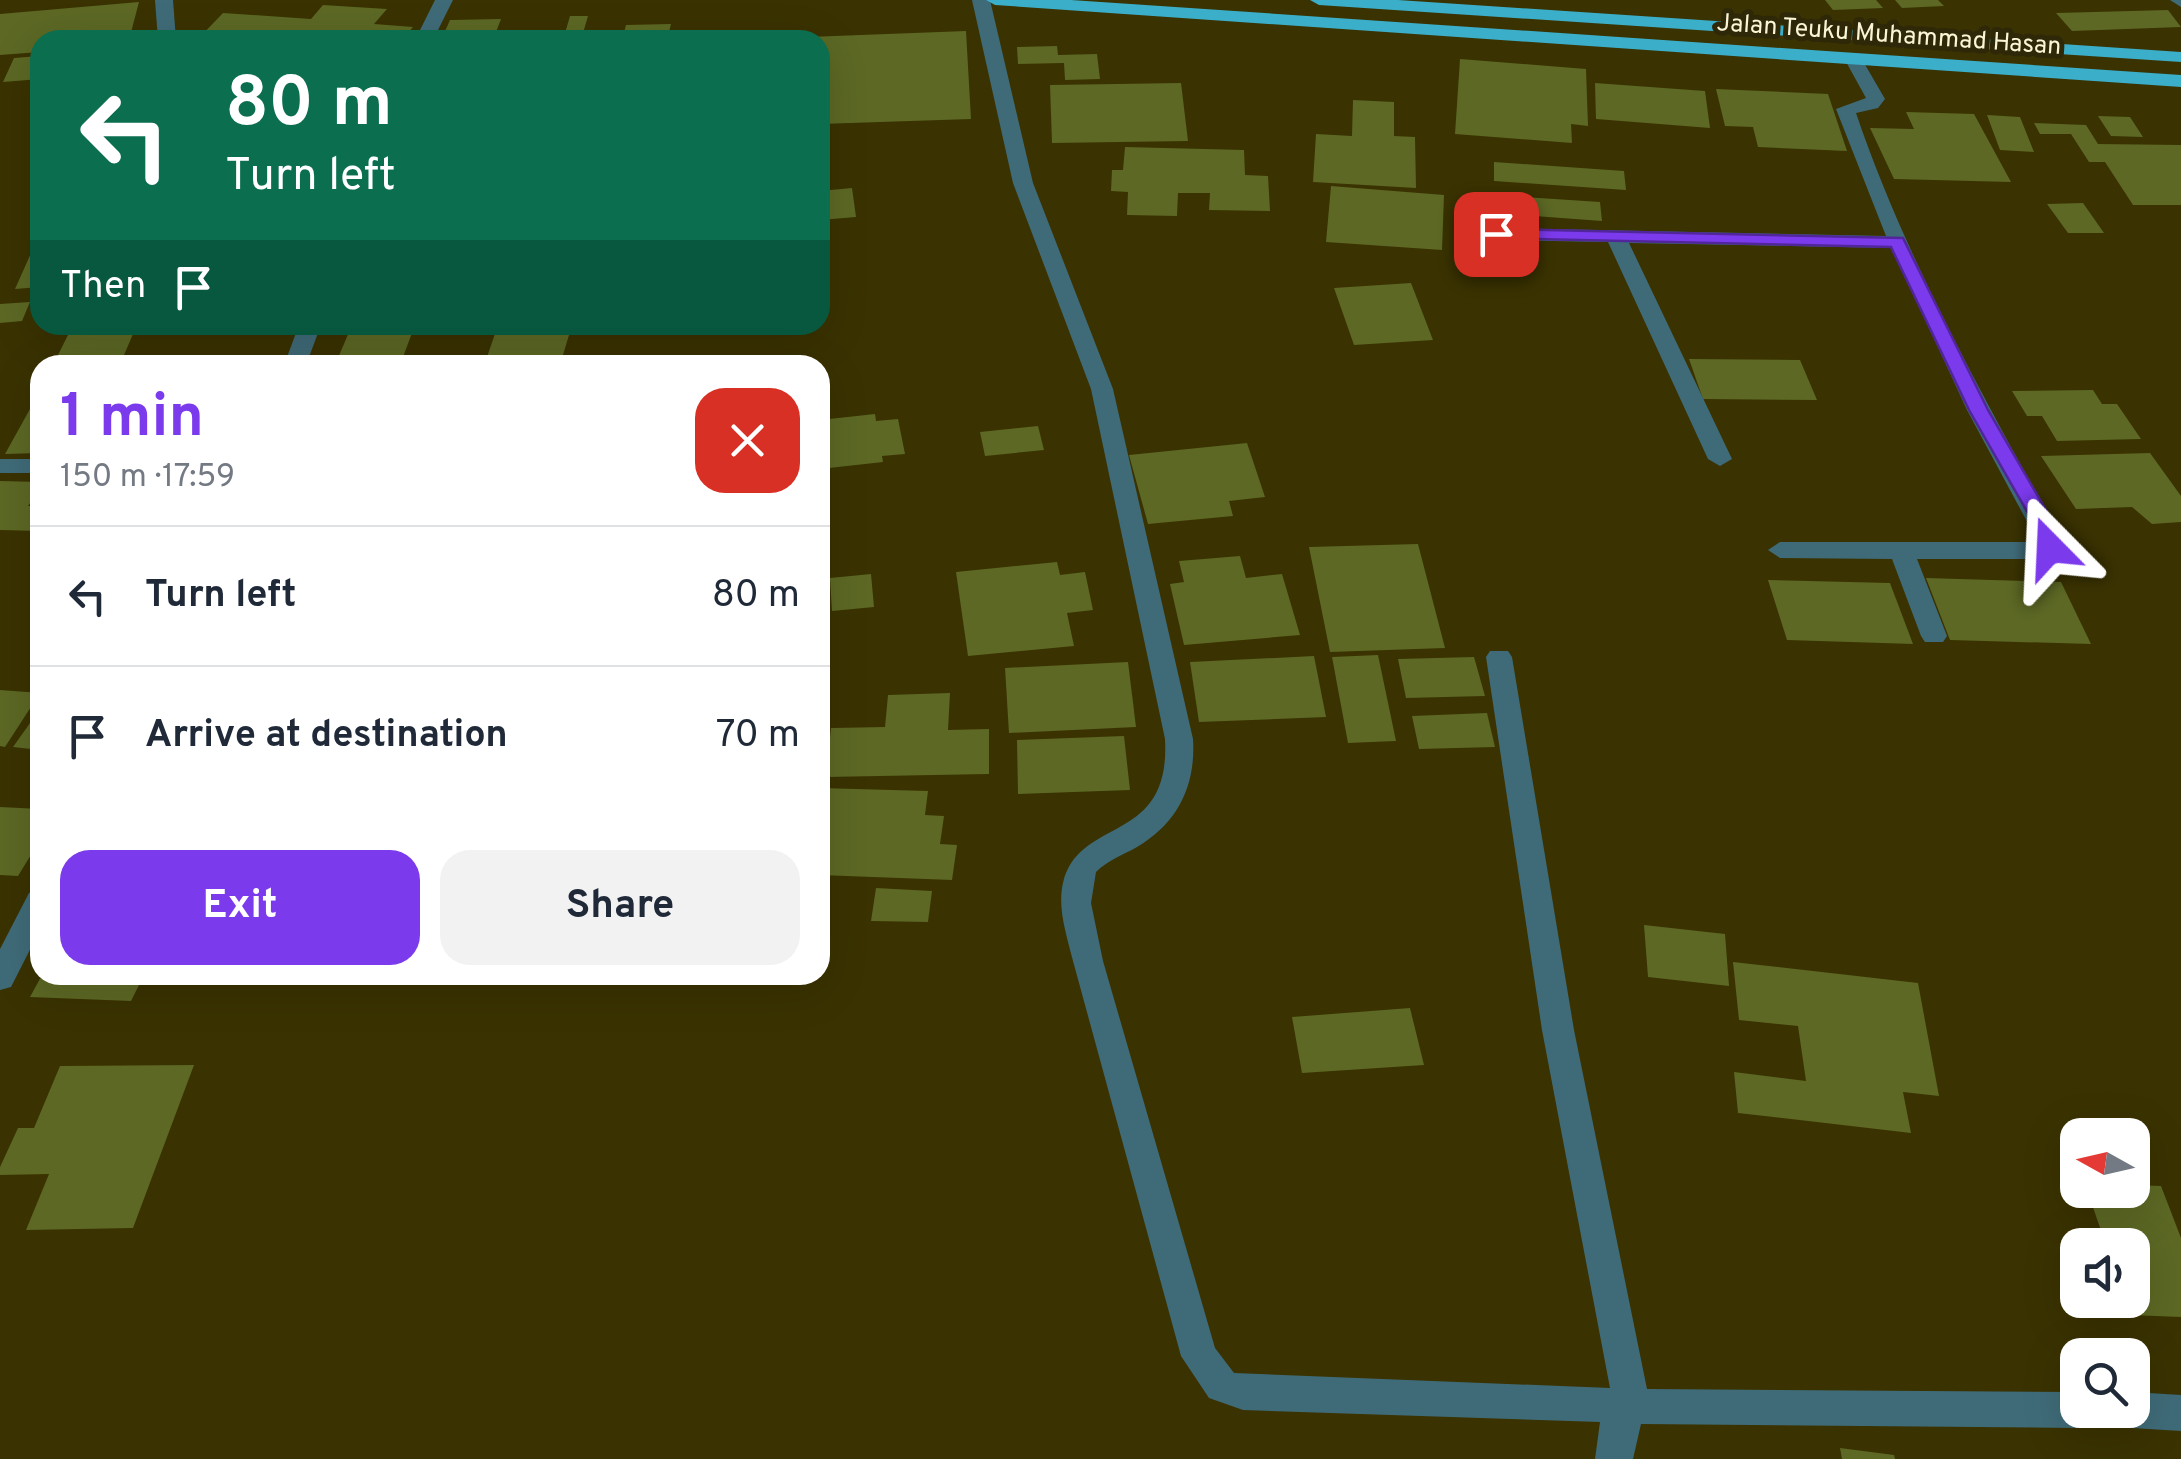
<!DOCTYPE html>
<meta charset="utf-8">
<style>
:root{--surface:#fff;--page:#f2f2f3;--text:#1f2937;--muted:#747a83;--line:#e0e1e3;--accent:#7c3aed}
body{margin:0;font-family:Overpass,sans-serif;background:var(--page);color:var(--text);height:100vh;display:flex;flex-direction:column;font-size:38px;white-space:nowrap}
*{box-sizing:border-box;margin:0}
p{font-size:32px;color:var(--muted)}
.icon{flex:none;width:55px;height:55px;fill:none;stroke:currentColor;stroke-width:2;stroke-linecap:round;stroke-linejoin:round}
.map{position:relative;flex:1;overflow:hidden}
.details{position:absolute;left:30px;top:355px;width:800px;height:630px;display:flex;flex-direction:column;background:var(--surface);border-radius:30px;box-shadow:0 10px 40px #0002}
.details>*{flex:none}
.banner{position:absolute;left:30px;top:30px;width:800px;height:305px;border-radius:30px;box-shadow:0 10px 40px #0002;background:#0b6e4f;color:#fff;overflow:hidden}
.needle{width:65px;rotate:278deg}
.buttons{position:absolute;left:2060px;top:1118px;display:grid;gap:20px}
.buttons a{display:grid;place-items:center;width:90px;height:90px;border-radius:20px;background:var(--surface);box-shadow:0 10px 40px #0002;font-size:50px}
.pin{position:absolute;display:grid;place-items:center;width:85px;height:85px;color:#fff;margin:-42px;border-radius:20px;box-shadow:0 5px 15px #0006}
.me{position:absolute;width:110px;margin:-55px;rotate:339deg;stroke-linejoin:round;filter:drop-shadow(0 0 8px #0008)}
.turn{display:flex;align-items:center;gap:35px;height:210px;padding:0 30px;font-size:45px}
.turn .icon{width:130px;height:130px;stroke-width:2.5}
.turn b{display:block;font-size:70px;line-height:85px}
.then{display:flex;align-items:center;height:95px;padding:0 30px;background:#0003;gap:20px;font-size:38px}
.round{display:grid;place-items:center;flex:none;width:105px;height:105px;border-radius:30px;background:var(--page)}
.headline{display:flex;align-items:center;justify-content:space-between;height:170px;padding:0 30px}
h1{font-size:60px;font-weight:700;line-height:75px;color:var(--accent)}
.cta{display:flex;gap:20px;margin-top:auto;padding:20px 30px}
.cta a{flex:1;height:115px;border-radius:30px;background:var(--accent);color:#fff;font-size:40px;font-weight:700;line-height:115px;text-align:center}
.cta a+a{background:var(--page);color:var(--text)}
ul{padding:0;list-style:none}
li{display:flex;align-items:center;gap:30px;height:140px;padding:0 30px;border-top:2px solid var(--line)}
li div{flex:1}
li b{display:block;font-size:38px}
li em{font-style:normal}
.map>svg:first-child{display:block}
.building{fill:#5c6824}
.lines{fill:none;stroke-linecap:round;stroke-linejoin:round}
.minor{fill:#3f6b78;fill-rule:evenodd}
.trunk{fill:#3baeca;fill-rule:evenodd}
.route{fill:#7c3aed;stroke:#51269a;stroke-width:2.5}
.labels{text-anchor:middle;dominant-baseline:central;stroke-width:10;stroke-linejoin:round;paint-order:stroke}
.far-street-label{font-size:25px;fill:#faf5d6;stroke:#2e2808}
</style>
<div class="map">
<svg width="2181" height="1459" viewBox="0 0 2181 1459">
<rect width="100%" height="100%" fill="#3a3201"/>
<!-- building -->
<g class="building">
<polygon points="1825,0 1876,0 1883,8 1833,10"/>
<polygon points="1895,0 1938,0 1944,6 1902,8"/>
<polygon points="139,2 129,40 40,40 40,52 0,55 0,14"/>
<polygon points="323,5 387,9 374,24 413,27 402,40 197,40 223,13 311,19"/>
<polygon points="2168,10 2181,27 2072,31 2056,13"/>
<polygon points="570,16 588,16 581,40 563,40"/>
<polygon points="501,19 493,40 441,40 450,20"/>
<polygon points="671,24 667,40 622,40 626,25"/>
<polygon points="966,31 971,119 820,124 820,40 808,40 808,37"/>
<polygon points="1057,46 1058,55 1097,54 1100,79 1065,80 1064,63 1018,64 1017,47"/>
<polygon points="40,56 40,79 3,82 14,58"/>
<polygon points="1460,59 1586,69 1588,126 1571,124 1572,143 1455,134"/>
<polygon points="1181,83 1188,141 1052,143 1050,85"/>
<polygon points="1595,83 1705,91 1710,128 1596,119"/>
<polygon points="1716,89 1828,94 1847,151 1758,147 1753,127 1725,126"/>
<polygon points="1353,100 1394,102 1394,136 1415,137 1416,188 1313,182 1316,134 1352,136"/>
<polygon points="1906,112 1974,114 2011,182 1894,179 1870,128 1914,129"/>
<polygon points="1987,115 2020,117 2034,152 2000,150"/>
<polygon points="2098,116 2130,117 2143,137 2111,136"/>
<polygon points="2034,123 2086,125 2098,144 2181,145 2181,205 2133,205 2105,162 2089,162 2071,134 2040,134"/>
<polygon points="1125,147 1244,150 1245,175 1268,176 1270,211 1209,210 1210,193 1178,193 1177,216 1127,215 1128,192 1111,191 1112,170 1123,170"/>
<polygon points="1494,162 1624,171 1626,190 1494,181"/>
<polygon points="1331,186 1444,195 1442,250 1326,242"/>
<polygon points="852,188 856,217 820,220 820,191"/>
<polygon points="1492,195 1600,202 1602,221 1492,213"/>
<polygon points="2083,203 2104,233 2068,233 2047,204"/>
<polygon points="40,233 40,287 15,289"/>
<polygon points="1411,283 1433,340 1354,345 1334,288"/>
<polygon points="30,302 22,321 0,323 0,304"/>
<polygon points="73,325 215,325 213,330 133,334 121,362 53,365"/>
<polygon points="352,325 415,325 400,365 335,365"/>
<polygon points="498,325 572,325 560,365 469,365 471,360 486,360"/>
<polygon points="1689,359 1800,360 1817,400 1703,399"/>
<polygon points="2093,390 2102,404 2117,404 2141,439 2057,441 2042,416 2027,416 2012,391"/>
<polygon points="30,409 40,409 40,453 5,454"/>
<polygon points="875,414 876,421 898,419 905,454 882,456 883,462 820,469 820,420"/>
<polygon points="1038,426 1044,450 985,456 980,432"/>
<polygon points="1247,443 1265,497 1229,501 1233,516 1148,524 1129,455"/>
<polygon points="2150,453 2181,496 2181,522 2152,524 2132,507 2076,509 2041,456"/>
<polygon points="0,481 40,482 40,489 28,506 40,506 40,531 0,530"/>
<polygon points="1418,544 1445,648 1330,652 1309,547"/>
<polygon points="1240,556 1246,578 1282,574 1300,635 1184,645 1170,584 1184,582 1179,561"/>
<polygon points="1057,562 1060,575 1085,572 1093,610 1067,613 1074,646 968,656 956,572"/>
<polygon points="871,574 874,607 832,611 830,578"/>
<polygon points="1926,578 2061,582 2091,644 1950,640"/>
<polygon points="1768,580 1890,583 1913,644 1787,640"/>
<polygon points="1378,655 1396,741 1348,743 1332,657"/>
<polygon points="1314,656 1326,717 1199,722 1190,662"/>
<polygon points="1474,657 1485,696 1406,698 1398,659"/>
<polygon points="1128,662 1136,727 1009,733 1005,668"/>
<polygon points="0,690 40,693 5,747 0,746"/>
<polygon points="950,693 948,730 989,729 989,774 826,777 831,728 885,727 888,695"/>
<polygon points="40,709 40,750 13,747"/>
<polygon points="1487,713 1495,747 1419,749 1412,716"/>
<polygon points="1124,736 1130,790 1018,794 1017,740"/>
<polygon points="820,788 928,791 925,815 944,816 940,844 957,845 952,880 820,875"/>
<polygon points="0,807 40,809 40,840 18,876 0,875"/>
<polygon points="876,888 932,891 928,922 871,921"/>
<polygon points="1644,925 1725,934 1729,986 1648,977"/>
<polygon points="1733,962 1918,983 1939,1096 1903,1092 1911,1133 1738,1113 1734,1072 1806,1081 1798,1026 1739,1020"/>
<polygon points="42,975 144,975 131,1001 30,997"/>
<polygon points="1410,1008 1424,1065 1302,1073 1292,1017"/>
<polygon points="194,1065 133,1228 26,1230 49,1174 0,1175 0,1167 18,1128 34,1128 60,1066"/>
<polygon points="2132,1185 2161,1186 2181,1238 2181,1317 2131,1315 2126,1300 2132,1300 2132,1245 2106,1245 2087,1190 2132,1190"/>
<polygon points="1840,1448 1894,1455 1895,1459 1842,1459"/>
</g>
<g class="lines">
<!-- minor -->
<g class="minor">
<polygon points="155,0 173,0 176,40 158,40"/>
<polygon points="435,0 453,0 433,40 415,40"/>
<path d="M972,0H990L1033,183L1113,389L1193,739C1196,785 1178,823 1137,847C1123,855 1108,860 1096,872L1091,903L1103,961L1215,1348L1234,1373L1610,1388L1542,1030L1486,657L1490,651H1508L1512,657L1574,1030L1647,1389L2078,1392V1410H2097L2091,1422L2078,1428L1641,1424L1633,1459H1595L1600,1422L1243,1410L1209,1398L1181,1356L1073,961C1067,936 1057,908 1063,883C1079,815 1171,846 1165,739L1091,389L1013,183Z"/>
<polygon points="2170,0 2181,0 2181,7"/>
<path d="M1854,55L1860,56L1885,99L1878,108L1856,113C1907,263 1988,405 2064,544L2052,557L2043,559H1917L1947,636L1943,642H1925L1921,636L1892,559L1780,558L1768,550L1780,542H2038L1967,410L1892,248L1629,243L1732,459L1720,466L1708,459L1608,242L1496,240L1486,234L1496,228L1886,236L1836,109L1866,98L1845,60Z"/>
<polygon points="299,325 321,325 306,365 284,365"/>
<rect x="0" y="459" width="40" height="14"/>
<polygon points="40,890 40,930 11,987 0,990 0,949 29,893"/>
<polygon points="2132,1392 2181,1395 2181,1431 2132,1428 2119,1422 2113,1410 2132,1410"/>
</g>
<!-- trunk -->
<g class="trunk">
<polygon points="986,0 1071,0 2181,75 2181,87 995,5"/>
<polygon points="1310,0 1398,0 2181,52 2181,62 1319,5"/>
</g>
</g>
<!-- route -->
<polygon class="route" points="1496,229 1903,238 1988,410 2061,536 2060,548 2050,555 2040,548 2041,536 1969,410 1891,247 1490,238 1487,234"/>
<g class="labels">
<!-- far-street labels -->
<g class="far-street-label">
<text transform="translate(1889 36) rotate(4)">Jalan Teuku Muhammad Hasan</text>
</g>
</g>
</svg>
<div class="buttons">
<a><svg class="needle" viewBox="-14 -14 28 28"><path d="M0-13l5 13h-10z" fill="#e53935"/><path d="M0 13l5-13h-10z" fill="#747a83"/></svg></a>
<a><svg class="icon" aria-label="sound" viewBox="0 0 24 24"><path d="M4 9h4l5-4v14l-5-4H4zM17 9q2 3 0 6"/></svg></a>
<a><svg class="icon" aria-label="search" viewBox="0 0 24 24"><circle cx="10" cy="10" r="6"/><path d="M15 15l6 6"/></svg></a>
</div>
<div class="pin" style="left:1496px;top:234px;background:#d93025"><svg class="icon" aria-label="arrive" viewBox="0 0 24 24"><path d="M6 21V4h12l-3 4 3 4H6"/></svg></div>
<svg class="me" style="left:2050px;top:548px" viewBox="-20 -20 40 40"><path d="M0-17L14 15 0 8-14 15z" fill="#7c3aed" stroke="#fff" stroke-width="4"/></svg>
<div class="banner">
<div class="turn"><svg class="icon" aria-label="left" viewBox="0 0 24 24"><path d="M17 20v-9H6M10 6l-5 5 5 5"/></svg><div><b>80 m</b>Turn left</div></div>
<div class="then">Then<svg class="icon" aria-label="arrive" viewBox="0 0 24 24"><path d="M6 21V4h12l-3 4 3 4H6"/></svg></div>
</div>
<section class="details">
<div class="headline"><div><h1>1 min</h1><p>150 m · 17:59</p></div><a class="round" style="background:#d93025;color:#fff"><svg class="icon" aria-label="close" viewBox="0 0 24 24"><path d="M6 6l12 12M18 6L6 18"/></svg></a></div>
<ul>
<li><svg class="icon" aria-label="left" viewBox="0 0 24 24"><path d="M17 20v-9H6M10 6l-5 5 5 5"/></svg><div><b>Turn left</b></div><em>80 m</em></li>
<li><svg class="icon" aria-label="arrive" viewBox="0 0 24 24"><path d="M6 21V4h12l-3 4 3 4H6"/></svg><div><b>Arrive at destination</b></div><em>70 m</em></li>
</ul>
<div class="cta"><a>Exit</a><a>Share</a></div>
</section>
</div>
